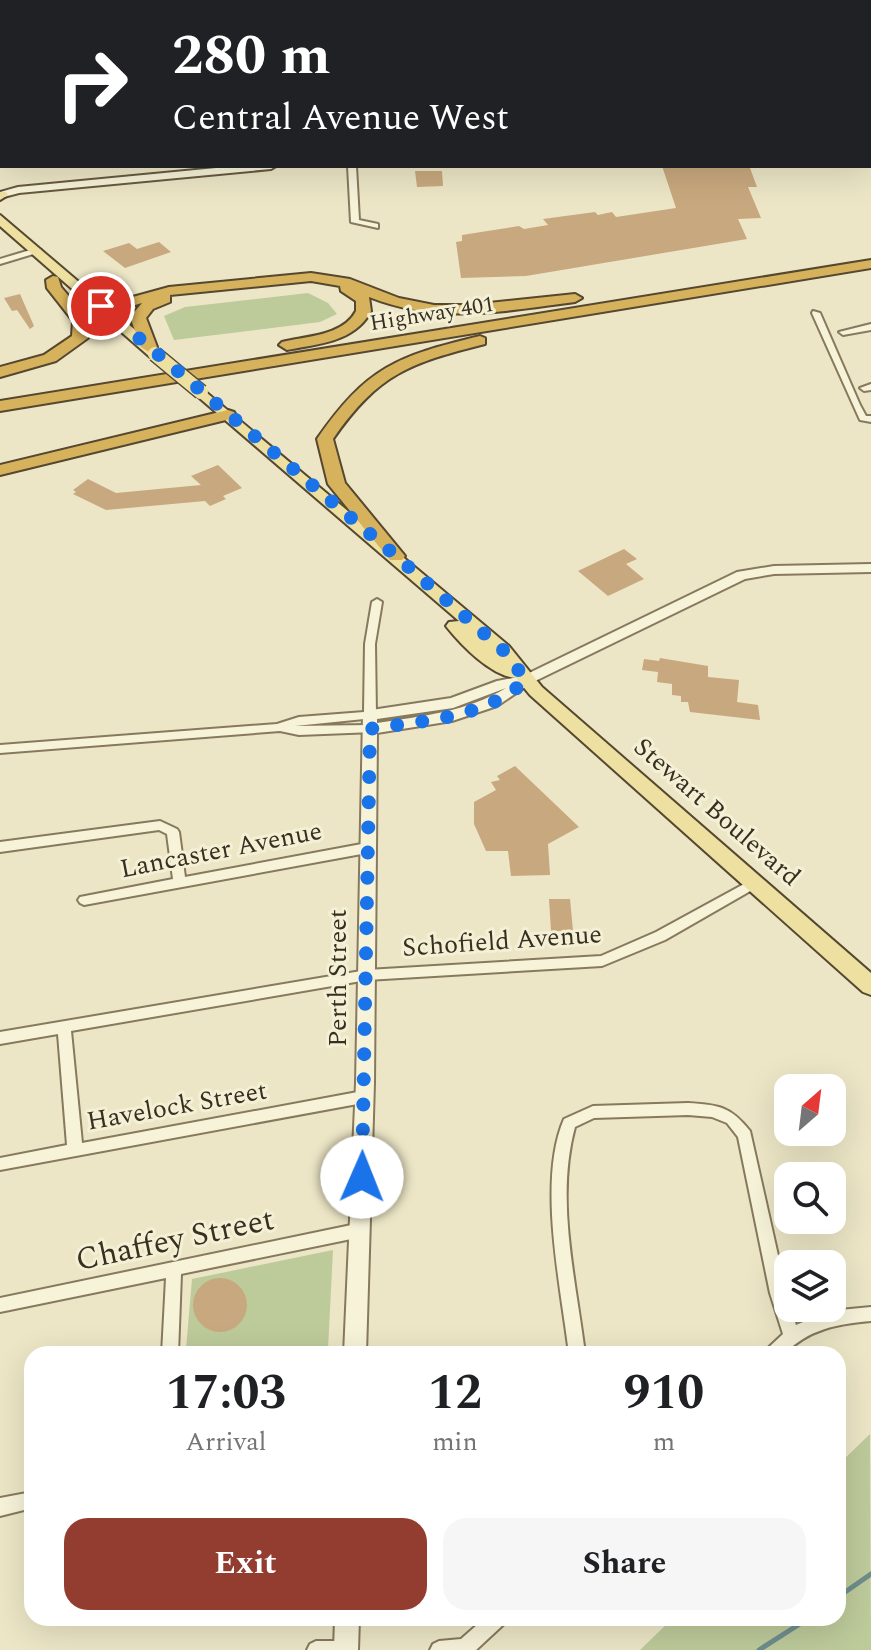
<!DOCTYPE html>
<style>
:root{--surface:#fff;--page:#f6f6f6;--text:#202124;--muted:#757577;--accent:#933d30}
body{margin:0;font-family:Spectral,serif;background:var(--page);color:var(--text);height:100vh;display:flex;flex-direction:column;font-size:30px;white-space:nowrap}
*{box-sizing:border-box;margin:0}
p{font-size:26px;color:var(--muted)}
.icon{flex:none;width:44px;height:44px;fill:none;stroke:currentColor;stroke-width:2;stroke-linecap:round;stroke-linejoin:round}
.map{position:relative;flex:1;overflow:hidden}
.side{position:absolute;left:24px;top:1346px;width:822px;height:280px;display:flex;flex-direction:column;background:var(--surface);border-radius:24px;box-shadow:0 8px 32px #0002}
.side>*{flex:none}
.guide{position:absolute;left:0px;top:0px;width:872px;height:168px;box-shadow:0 8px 32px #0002;background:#202124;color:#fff;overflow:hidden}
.needle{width:52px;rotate:28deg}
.controls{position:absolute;left:774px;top:1074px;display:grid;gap:16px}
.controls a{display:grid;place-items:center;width:72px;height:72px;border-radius:16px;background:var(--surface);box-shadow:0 8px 32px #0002;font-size:40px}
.pin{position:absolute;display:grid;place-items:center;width:68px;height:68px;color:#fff;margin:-34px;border:4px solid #fff;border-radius:50%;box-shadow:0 2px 8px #0007}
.me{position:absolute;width:88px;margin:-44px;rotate:1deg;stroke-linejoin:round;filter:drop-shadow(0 0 6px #0008)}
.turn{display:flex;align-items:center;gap:28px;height:168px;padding:0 40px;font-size:36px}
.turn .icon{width:104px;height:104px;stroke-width:2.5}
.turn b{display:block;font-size:56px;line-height:68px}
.eta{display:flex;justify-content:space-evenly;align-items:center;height:136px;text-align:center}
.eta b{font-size:48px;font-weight:700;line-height:56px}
.button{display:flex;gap:16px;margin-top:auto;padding:16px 40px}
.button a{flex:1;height:92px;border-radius:24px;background:var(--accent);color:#fff;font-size:32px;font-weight:700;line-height:92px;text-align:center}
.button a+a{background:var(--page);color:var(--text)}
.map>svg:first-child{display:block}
.green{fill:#bdca9a}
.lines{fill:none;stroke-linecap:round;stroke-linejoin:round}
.stream-far1{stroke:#6e8e8b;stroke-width:2}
.stream{stroke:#6e8e8b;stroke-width:5}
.building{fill:#c8a87e}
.minor-casing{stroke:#87795d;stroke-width:4}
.tertiary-casing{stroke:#87795d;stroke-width:4}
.secondary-casing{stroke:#685a40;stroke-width:4}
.primary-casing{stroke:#554730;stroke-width:4}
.motorway-casing{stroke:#554730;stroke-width:4}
.minor{fill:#f7f3d9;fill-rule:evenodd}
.tertiary{fill:#f7f3d9;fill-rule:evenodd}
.secondary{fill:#f7f3d9;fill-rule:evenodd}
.primary{fill:#ede0a0;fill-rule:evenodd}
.motorway{fill:#d7b25c;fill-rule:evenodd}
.primary-bridge-casing{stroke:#554730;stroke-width:17;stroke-linecap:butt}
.primary-bridge{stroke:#ede0a0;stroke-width:14}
.route{stroke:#1a73e8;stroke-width:14;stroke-dasharray:0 25.2}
.labels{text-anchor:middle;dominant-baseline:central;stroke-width:6;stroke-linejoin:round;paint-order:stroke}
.far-street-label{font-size:22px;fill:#382f20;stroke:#f4f0d5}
.street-label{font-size:26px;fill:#382f20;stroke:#f4f0d5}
.near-street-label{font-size:32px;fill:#382f20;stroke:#f4f0d5}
</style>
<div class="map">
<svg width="871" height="1650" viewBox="0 0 871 1650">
<rect width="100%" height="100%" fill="#ece6c6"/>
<!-- green -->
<g class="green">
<polygon points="308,293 328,303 337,314 320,322 174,340 164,316 185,307"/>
<polygon points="333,1250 328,1349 186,1349 192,1279"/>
<polygon points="870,1434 871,1650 640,1650 673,1618 838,1618 838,1465"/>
</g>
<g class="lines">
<!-- stream-far1 -->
<g class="stream-far1">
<polyline points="729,0 736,2"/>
<polyline points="674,2 681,0"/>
</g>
<!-- stream -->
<g class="stream">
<polyline points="838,1597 871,1574"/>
<polyline points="759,1650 809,1618"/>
</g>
</g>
<!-- building -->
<g class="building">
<polygon points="662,166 750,168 757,187 748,187 761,218 738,219 747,239 526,276 461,278 456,242 462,241 462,235 519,226 524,229 548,225 543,219 595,212 598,215 612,212 616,217 676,208"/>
<polygon points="415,171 442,171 443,186 417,187"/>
<polygon points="159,242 171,252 125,268 103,251 129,243 137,249"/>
<polygon points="20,294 34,326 30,329 17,310 12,311 4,298"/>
<polygon points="218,465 242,488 223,496 226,499 210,506 205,501 106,510 73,494 76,492 73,490 88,479 116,493 201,485 191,476"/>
<polygon points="624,549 637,559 626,564 644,579 608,596 578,571"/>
<polygon points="660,658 708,666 708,677 739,680 737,702 758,705 760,720 690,712 688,702 681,702 681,696 672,695 672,684 657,682 658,672 642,670 644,659 659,661"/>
<polygon points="515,766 579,827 548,844 550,875 511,876 508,851 486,851 474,824 474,802 496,790 491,782 500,780 497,776"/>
<polygon points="549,899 570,899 573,931 551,931"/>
<circle cx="220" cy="1305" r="27"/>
</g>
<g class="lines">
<defs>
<g id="minor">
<polygon points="20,0 28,0 30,2 22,2"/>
<polygon points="92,0 99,0 97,2 90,2"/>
<polygon points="175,0 181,0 180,2 174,2"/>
<rect x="257" y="0" width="6" height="2"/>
<rect x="453" y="0" width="6" height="2"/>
<polygon points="641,0 647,0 648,2 642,2"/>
<polygon points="775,0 781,0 780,2 774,2"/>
<rect x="0" y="40" width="2" height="4"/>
<polygon points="2,58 2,63 0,64 0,59"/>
<polygon points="348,166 356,166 359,220 378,224 378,228 351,222"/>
<polygon points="37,248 41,250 40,252 0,264 0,259"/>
<polygon points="813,311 820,313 860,405 866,416 871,416 871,422 860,420 812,313"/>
<polygon points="871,324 871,330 843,335 839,332"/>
<polygon points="871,384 871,390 864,391 860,388"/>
<polygon points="377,599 382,602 375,644 376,715 374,718 295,726 370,725 376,729 374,732 299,735 280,731 0,753 0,745 277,724 299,717 364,712 365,644 372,602"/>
<polygon points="160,821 177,829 179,832 185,877 367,843 371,845 373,848 371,851 367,853 84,905 80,903 78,900 80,897 173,879 167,834 159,830 0,852 0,842"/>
<polygon points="755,878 759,880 761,883 759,886 665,940 602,966 367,980 71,1031 82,1143 363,1091 368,1093 370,1097 368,1101 363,1103 0,1170 0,1158 67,1145 58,1034 0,1044 0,1032 367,970 601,956 656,932"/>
<path d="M688,1103C719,1105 730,1106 750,1131L788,1300V1308H790L796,1325L829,1311L871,1307V1321C837,1324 809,1329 784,1354H765L767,1349L783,1334L770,1293L738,1137L727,1123L712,1117L688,1115L594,1118L575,1127C555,1200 576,1280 585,1354H569C561,1287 537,1181 564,1119L593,1106Z"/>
<polygon points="361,1223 366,1225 368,1230 366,1235 361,1237 181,1274 178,1354 162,1354 166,1278 0,1312 0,1298"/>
<polygon points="32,1492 32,1508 0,1516 0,1498"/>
<polygon points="485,1618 507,1618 504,1624 476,1650 430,1650 433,1644 439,1641 461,1639"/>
<polygon points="316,1641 337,1641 343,1644 346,1650 307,1650 310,1644"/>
</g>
<g id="tertiary">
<rect x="342" y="0" width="8" height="2"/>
<path d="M871,564V572L774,574L745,579L531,683L497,706L452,721L377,733L374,1083L366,1354H344L356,1083L363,715L365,711L451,698L497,681L523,676L737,572L774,566ZM506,688C467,712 422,716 377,723V719L453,708Z"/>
<polygon points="335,1618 359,1618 358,1650 334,1650"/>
</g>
<g id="secondary">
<rect x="870" y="101" width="1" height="6"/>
<polygon points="237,166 276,166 271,169 19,193 0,198 0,192 18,187"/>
</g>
<g id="primary">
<polygon points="0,192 6,192 8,195 0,200"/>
<polygon points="0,215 160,351 160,357 150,357 0,226"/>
<path d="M201,388L509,646L542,687L871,973V995L863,992L530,695L516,678C491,676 461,645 446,626L449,622L459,621L196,395L194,392Z"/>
</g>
<g id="motorway">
<polygon points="871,260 871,268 0,411 0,401"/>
<path d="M311,273L350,279L399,298L434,305H470L575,294L582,298L575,302C503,311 439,325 369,297L371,311C355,342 318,344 287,350L279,345L282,342C306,336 343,336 356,311V301L341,291L340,286L311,281L170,295V302L153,309L146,318L157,347L149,352L141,347L130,317L142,303L94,317L86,312L89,309L169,287Z"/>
<polygon points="53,276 58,277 61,287 89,320 88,338 56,361 0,377 0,367 44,355 72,336 73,321 47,288 46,280"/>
<path d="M480,336L485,338V344C410,363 379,373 333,439L345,483L405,556L402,560H390L328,484L317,439C367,367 397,356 480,336Z"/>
<polygon points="228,410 234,412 236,415 234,418 0,475 0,465"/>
</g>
</defs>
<!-- minor casing -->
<use href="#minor" class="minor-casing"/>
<!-- tertiary casing -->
<use href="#tertiary" class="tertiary-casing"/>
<!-- secondary casing -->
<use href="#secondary" class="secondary-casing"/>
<!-- primary casing -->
<use href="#primary" class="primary-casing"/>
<!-- motorway casing -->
<use href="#motorway" class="motorway-casing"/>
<!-- minor -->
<use href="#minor" class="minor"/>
<!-- tertiary -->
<use href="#tertiary" class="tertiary"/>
<!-- secondary -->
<use href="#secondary" class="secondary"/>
<!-- primary -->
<use href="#primary" class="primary"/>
<!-- motorway -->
<use href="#motorway" class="motorway"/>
<defs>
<polyline id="primary-bridge" points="155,354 201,392"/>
</defs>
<!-- primary-bridge casing -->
<use href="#primary-bridge" class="primary-bridge-casing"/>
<!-- primary-bridge -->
<use href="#primary-bridge" class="primary-bridge"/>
</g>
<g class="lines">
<!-- route -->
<path class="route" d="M101,306L396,556L503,650L526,680C485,719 423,720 370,729L362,1177"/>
</g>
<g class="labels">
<!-- far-street labels -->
<g class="far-street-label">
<text transform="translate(432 314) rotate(-9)">Highway 401</text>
</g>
<!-- street labels -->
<g class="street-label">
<text transform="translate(717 812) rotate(41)">Stewart Boulevard</text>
<text transform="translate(221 850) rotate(-11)">Lancaster Avenue</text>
<text transform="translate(502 941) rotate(-4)">Schofield Avenue</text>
<text transform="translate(338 978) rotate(-90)">Perth Street</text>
<text transform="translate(177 1106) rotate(-10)">Havelock Street</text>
</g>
<!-- near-street labels -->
<g class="near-street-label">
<text transform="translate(175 1240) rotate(-12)">Chaffey Street</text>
</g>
</g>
</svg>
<div class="controls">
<a><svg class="needle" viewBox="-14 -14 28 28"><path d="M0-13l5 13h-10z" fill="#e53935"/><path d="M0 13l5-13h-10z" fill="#757577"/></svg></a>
<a><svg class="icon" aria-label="search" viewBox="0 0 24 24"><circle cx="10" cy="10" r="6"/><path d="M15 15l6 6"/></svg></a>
<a><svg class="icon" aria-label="layers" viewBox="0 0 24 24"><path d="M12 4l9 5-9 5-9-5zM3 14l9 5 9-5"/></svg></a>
</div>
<div class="pin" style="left:101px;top:306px;background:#d93025"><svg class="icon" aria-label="arrive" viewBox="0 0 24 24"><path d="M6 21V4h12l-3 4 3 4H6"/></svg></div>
<svg class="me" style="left:362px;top:1177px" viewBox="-20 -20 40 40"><circle r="19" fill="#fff"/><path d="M0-13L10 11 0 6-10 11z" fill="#1a73e8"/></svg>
<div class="guide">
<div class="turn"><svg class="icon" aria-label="right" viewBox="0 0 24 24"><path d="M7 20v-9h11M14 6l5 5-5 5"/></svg><div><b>280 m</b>Central Avenue West</div></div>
</div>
<section class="side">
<div class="eta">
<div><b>17:03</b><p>Arrival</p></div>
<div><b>12</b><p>min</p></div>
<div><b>910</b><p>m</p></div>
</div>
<div class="button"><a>Exit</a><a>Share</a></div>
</section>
</div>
